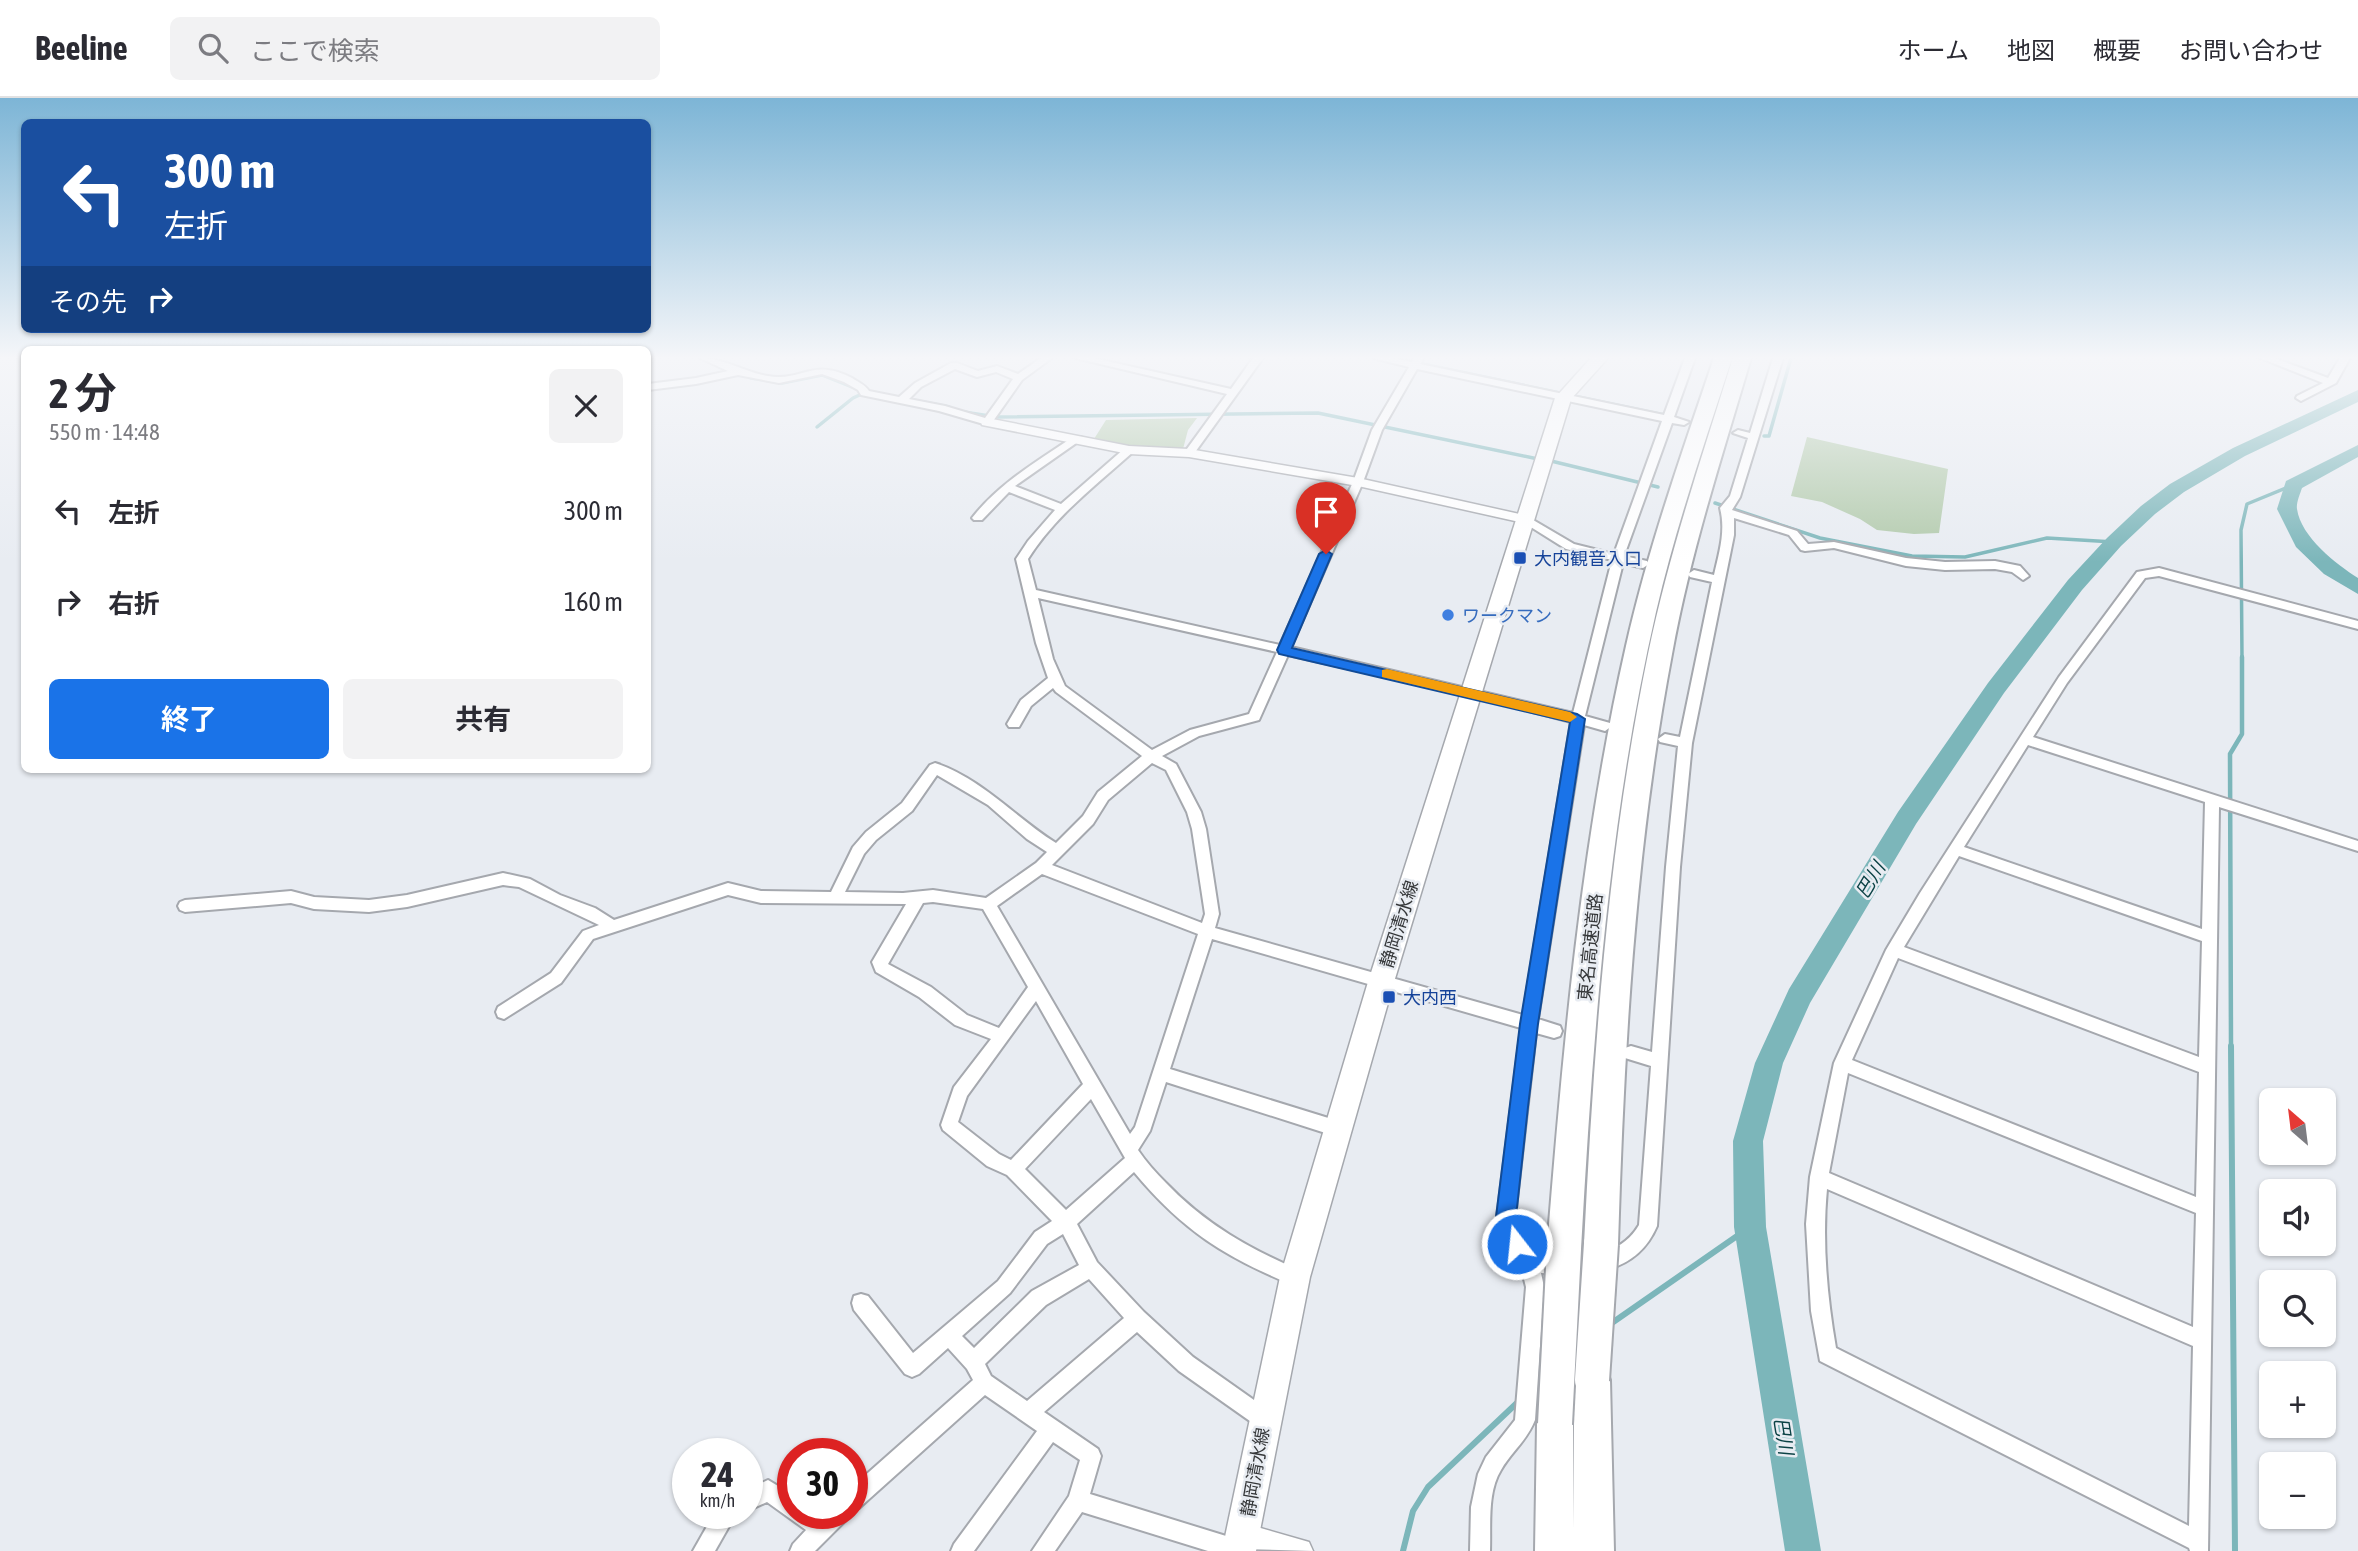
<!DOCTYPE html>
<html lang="ja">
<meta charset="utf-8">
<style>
:root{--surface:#fff;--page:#f2f2f3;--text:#2b2b33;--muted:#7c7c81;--line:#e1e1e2;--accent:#1a73e8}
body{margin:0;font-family:"Asap Condensed","Noto Sans JP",sans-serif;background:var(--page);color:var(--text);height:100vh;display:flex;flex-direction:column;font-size:26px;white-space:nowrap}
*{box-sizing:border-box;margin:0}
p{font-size:23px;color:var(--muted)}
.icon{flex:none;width:38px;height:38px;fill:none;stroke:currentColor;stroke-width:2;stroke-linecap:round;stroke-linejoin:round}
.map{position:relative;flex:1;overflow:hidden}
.panel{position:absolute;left:21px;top:248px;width:630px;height:427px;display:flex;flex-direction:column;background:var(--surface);border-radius:10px;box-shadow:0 2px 5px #0004}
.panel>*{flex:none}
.guide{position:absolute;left:21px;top:21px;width:630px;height:214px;border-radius:10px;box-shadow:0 2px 5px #0004;background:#1a4fa0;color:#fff;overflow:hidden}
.needle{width:46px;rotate:332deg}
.fabs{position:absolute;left:2259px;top:990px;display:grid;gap:14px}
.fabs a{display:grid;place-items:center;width:77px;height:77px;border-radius:10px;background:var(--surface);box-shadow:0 2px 5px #0004;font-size:35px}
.speed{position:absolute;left:672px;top:1340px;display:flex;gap:14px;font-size:35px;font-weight:700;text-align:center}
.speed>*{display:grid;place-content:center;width:91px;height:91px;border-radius:50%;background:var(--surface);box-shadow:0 2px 5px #0004;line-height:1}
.speed small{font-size:18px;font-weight:400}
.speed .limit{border:10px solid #d22;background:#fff;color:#111}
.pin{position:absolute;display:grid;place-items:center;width:60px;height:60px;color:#fff;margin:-72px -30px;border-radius:50% 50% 50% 0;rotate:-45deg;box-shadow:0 0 7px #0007}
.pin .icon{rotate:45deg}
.me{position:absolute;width:77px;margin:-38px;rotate:344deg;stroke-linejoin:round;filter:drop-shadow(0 0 5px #0008)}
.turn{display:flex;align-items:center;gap:24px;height:147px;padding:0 28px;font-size:32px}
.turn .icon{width:91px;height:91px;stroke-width:2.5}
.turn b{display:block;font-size:49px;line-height:60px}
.then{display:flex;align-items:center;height:66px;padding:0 28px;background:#0003;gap:14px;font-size:26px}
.round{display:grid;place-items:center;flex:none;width:74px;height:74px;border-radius:10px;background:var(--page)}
.summary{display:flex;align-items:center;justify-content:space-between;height:119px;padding:0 28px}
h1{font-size:42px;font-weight:700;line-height:52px}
.action{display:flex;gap:14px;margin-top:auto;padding:14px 28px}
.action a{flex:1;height:80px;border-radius:10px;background:var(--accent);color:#fff;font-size:28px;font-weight:700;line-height:80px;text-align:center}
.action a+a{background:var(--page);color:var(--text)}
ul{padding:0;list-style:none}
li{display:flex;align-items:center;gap:21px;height:91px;padding:0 28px}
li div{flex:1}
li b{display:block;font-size:26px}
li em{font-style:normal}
header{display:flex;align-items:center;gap:42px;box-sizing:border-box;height:98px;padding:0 35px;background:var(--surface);border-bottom:2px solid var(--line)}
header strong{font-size:33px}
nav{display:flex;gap:38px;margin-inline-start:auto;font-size:24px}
.search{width:490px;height:63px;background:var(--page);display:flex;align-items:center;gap:18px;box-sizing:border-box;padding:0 24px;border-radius:10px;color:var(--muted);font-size:26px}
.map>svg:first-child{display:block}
.green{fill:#b2caac}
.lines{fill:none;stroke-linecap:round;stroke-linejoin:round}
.stream-far2{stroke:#7cb6ba;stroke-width:3.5}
.stream-far1{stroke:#7cb6ba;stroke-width:4.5}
.stream{stroke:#7cb6ba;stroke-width:6}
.river{fill:#7cb6ba;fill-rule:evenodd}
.minor-casing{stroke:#a5a8ae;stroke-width:4}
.tertiary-casing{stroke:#a5a8ae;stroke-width:3}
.primary-casing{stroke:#a5a8ae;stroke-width:3}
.motorway-casing{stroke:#a5a8ae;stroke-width:4}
.minor{fill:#fff;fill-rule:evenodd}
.tertiary{fill:#fff;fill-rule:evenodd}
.primary{fill:#fff;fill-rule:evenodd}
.motorway{fill:#fff;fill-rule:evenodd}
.motorway-bridge-casing{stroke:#a5a8ae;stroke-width:38;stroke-linecap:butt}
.motorway-bridge{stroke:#fff;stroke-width:34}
.route{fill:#1a73e8;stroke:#114b97;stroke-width:2}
.slow{fill:#f59e0b}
.transit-dot{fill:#1a4fb4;stroke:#e8ecf2;stroke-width:2.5}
.shop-dot{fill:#3f7fe0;stroke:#e8ecf2;stroke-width:2.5}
.labels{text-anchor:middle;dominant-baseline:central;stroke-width:5;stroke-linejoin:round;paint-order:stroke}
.transit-label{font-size:18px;fill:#164399;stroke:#e8ecf2;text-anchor:start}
.shop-label{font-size:18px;fill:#366cbe;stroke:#e8ecf2;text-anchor:start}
.street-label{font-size:18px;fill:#353739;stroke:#e8ecf2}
.water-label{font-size:19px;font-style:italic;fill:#0b4245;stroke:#e8ecf2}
</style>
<header>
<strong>Beeline</strong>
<div class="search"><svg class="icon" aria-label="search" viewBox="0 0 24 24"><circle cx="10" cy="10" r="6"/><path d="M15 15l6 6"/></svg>ここで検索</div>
<nav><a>ホーム</a><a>地図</a><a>概要</a><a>お問い合わせ</a></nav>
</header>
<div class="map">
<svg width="2358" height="1453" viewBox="0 0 2358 1453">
<rect width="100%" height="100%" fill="#e8ecf2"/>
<!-- green -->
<g class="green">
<polygon points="1197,320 1188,332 1183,351 1131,349 1094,341 1106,322"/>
<polygon points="1807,339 1948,371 1939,435 1914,436 1877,432 1860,421 1822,404 1791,398"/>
</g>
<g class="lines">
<!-- stream-far2 -->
<g class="stream-far2">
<polyline points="1394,260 1664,317"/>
<polyline points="749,277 751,280 782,285 822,277 857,291"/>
<polyline points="903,300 949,309"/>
<polyline points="964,314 996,319 1318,315 1538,361"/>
<polyline points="817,329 853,300 864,295"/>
<polyline points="1764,338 1769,338 1791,260"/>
<polyline points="1547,362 1658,389"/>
<polyline points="1715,405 1820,440 1912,458 1965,459 2047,440 2114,444"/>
<polyline points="2242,561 2241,432 2247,406 2293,387"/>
</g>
<!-- stream-far1 -->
<polyline class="stream-far1" points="2231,950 2230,656 2242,636 2242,559"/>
<!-- stream -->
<g class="stream">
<polyline points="2231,948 2235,1453"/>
<polyline points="1609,1227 1750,1129"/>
<polyline points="1403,1453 1413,1413 1428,1389 1519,1303"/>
</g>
<!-- river -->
<g class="river">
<polygon points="2358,292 2358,304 2245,358 2184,394 2155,416 2121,448 2082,492 2004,595 1916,726 1810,905 1783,965 1763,1043 1766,1129 1821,1453 1785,1453 1734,1129 1733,1043 1755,965 1789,891 1898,714 1988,585 2068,482 2107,440 2141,408 2170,386 2233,350"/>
<path d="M2358,347V359L2302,390C2300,396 2296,405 2297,411C2301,439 2336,466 2358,480V496L2324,476L2296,449L2277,411L2286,383Z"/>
</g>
<defs>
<g id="minor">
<path d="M700,260C724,260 744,274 768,278C802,284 812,259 852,280C858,284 864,286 869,293L899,299L915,285L951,265H957L978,273L997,268L1018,276L1041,260H1052L1022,282L991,326L987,327L939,313L861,297L858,292L844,284L822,276L779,285L738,277L696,286L648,292V286L696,280L728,273ZM955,271L977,279L996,274L1013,281L985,320L945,308L909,301L921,289Z"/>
<polygon points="1075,260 1093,260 1231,291 1253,260 1263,260 1193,357 1189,358 1184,355 1227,296"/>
<path d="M1373,260H1392L1412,264L1414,260H1424L1420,266L1664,317L1685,260H1695L1674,319L1689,324L1684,327L1672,325L1624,458L1647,463L1649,466L1643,470L1623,465L1585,618L1610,625L1612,628L1605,633L1584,627L1538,921L1560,928L1562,933L1560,938L1554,940L1536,935L1515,1119L1524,1142L1534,1157C1572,1160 1617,1164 1639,1127L1651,968L1625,960L1623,955L1625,950L1631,948L1652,954L1666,769L1678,648L1660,644L1658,641L1665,636L1680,639L1712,484L1690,479L1688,476L1694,472L1714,477C1719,455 1726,433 1720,410L1730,398L1748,340L1733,335L1738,332L1750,335L1773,260H1783L1740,399L1732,412L1797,433L1808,446L1834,444L1906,460L1945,464L1995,463L2020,468L2029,478L2023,482L2012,474L1995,471L1945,472L1906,468L1834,450L1805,453L1801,452L1789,437L1734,420V437L1692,645L1680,769L1657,1128C1636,1177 1588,1178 1541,1175L1544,1189L1535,1322C1526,1344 1512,1353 1501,1372C1487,1394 1491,1428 1490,1453H1470L1471,1409L1478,1376L1486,1359L1515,1322L1526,1189L1521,1169L1511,1153L1497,1119L1521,930L1212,841L1170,971L1338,1023L1344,1026L1346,1031L1344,1036L1338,1039L1166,984L1150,1033L1138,1052C1146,1064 1156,1075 1166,1085C1205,1126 1250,1151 1301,1173L1304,1179L1301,1185L1295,1188C1225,1159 1183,1133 1134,1074L1077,1126L1097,1164L1144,1214L1193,1259L1271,1314L1274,1321L1271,1328L1264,1331L1257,1328L1179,1273L1137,1234L1044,1314L1098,1351L1101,1358L1090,1396L1239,1442L1246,1445L1249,1453H1208L1082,1414L1055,1453H1032L1069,1398L1080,1362L1053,1344L974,1453H951L954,1446L1037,1333L985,1297L859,1410L852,1413V1389L973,1282L967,1271L948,1250L919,1276L912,1279L905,1276L854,1212L852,1205L854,1198L861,1196L868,1198L913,1255L998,1183L1035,1134L1052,1123L1007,1077L987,1068L943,1032L941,1027L954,989L991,941L955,927L919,899L876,874L872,864L906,806L761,805L728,797L593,841L561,885L504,921L498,919L496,914L498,909L551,875L583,833L599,827L519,789L503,787L407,809L369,814L314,811L291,805L185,814L180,812L178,808L180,804L185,802L291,793L314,799L369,802L407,797L503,775L530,781L560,797L595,810L614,822L728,785L761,793L831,794L853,749L866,734L902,705L930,667L935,665C981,680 1016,720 1056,745L1083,718L1098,694L1142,658L1056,594L1053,590L1031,608L1019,629H1009L1007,626L1021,602L1048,580L1036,545L1016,461L1028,443L1055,412L1009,394L982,422H974L972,420C999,385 1038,363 1073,339H1081L1082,341L1015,388L1061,406L1125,350H1133V354C1095,388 1055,418 1028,461L1036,492L1280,547L1353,384L1372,332L1409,269ZM1417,271L1662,323L1614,456L1574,446L1528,419H1520L1518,421L1566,451L1612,462L1573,615L1291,549L1363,384L1382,332ZM1038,500L1277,554L1249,616L1190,632L1152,652L1065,588L1053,561ZM1288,557L1471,598L1571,624L1523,917L1215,830L1219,816L1206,731L1201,714L1176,666L1162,658L1199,638L1259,622ZM1152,665L1166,672L1187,714L1192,731L1205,816L1202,825L1052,767L1093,726L1108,702ZM937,677L988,707L1027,741L1047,754L1036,765L986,800L933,792L903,795L845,794L864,756L876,742L912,713ZM1042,776L1198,836L1135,1029L1130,1036L997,808ZM933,804L983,811L1028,889L999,930L967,917L931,889L888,866L923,805ZM1036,903L1083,986L1011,1062L999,1056L958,1024L967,998ZM1091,1001L1125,1060L1066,1112L1025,1071ZM1063,1136L1079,1167L1032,1193L974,1250L962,1238L1010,1195L1047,1146ZM1089,1181L1124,1220L1027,1303L991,1278L985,1266L1046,1207Z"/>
<polygon points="2260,260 2274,260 2328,280 2340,260 2350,260 2336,285 2301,303 2296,300 2297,298 2323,285"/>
<path d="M2159,470L2358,523V531L2159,478L2145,480L2067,585L2033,639L2358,743V753L2219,709L2208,1453H2190L2189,1450L1820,1263L1811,1213L1806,1126L1810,1079L1834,965L1886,852L1920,795L2059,579L2137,474ZM2028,647L2205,704L2202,831L1964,749ZM1959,758L2202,843L2199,959L1904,849ZM1898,860L2199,974L2196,1099L1852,962ZM1848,975L2196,1115L2193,1229L1829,1075ZM1827,1091L2193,1248L2189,1428L1836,1250C1827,1198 1822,1144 1827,1091Z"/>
<polygon points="768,1382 793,1397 793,1416 818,1416 821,1418 824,1416 848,1416 845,1423 815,1453 790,1453 793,1446 806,1432 767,1404 747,1413 747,1392"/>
<polygon points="714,1416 736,1416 715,1453 693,1453"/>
</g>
<g id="tertiary">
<polygon points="987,320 1129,348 1189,351 1358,380 1524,417 1531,421 1524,425 1358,388 1189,359 1129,356 982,327 981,324"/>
<polygon points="1243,1425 1309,1444 1313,1453 1243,1451 1234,1447 1230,1438 1234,1429"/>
</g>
<polygon id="primary" points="1591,260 1608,260 1571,301 1394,884 1310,1179 1256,1453 1222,1453 1280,1179 1368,884 1555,300"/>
<g id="motorway">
<path d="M1714,260H1732C1705,344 1676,428 1656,514C1608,723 1593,938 1581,1151L1576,1163L1564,1167L1552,1163L1547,1151C1563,949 1581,746 1626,548C1648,450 1682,355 1714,260Z"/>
<path d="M1733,260H1751C1722,358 1690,456 1672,556C1635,751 1624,949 1618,1146L1613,1158L1601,1162L1589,1158L1584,1146C1594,948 1608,750 1648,556C1669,455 1702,358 1733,260Z"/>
<polygon points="1592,1264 1605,1269 1610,1282 1614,1453 1535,1453 1537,1326 1542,1313 1555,1308 1568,1313 1573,1326 1574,1431 1574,1282 1579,1269"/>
</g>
</defs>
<!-- minor casing -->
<use href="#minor" class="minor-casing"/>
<!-- tertiary casing -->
<use href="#tertiary" class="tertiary-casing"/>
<!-- primary casing -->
<use href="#primary" class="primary-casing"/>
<!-- motorway casing -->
<use href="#motorway" class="motorway-casing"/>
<!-- minor -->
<use href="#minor" class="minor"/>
<!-- tertiary -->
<use href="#tertiary" class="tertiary"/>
<!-- primary -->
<use href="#primary" class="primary"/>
<!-- motorway -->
<use href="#motorway" class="motorway"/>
<defs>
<g id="motorway-bridge">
<polyline points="1592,1282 1601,1146"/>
<polyline points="1555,1326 1564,1151"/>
</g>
</defs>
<!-- motorway-bridge casing -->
<use href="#motorway-bridge" class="motorway-bridge-casing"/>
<!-- motorway-bridge -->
<use href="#motorway-bridge" class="motorway-bridge"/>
</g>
<!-- sky -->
<linearGradient id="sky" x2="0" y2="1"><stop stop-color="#7db5d6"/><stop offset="0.56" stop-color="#f5f6f9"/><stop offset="1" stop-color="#f5f6f9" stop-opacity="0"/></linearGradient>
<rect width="2358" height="464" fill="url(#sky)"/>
<!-- route -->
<polygon class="route" points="1326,452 1332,456 1292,550 1577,616 1585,621 1538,926 1528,1009 1516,1119 1527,1146 1524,1153 1517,1156 1509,1153 1496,1119 1520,926 1570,624 1279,556 1277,552 1319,456"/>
<!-- slow -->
<polygon class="slow" points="1387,571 1570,614 1577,619 1570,624 1382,579 1382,572"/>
<!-- markers -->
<g class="transit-dot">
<rect x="1513" y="453" width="14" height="14" rx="3.5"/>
<rect x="1382" y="892" width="14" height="14" rx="3.5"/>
</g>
<circle class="shop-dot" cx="1448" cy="517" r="7"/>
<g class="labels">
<!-- transit labels -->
<g class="transit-label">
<text x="1534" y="460">大内観音入口</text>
<text x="1403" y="899">大内西</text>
</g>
<!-- shop labels -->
<g class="shop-label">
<text x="1462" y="517">ワークマン</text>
</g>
<!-- street labels -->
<g class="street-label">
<text transform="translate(1399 826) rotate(-73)">静岡清水線</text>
<text transform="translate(1590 849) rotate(-84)">東名高速道路</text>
<text transform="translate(1255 1374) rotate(-80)">静岡清水線</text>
</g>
<!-- water labels -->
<g class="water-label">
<text transform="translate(1870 782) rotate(-59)">巴川</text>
<text transform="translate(1784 1338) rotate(81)">巴川</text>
</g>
</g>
</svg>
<div class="fabs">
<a><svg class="needle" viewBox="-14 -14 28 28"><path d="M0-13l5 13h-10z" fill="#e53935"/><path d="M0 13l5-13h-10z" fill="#7c7c81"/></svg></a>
<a><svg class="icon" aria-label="sound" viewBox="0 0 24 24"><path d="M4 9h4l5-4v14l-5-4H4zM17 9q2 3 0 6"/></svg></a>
<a><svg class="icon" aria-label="search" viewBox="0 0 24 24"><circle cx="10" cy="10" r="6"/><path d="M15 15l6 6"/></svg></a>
<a>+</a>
<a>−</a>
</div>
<div class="speed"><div>24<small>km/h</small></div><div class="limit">30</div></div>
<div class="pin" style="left:1326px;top:456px;background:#d93025"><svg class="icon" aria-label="arrive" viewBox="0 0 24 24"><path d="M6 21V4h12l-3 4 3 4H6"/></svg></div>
<svg class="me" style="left:1517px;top:1146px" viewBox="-20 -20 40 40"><circle r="17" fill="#1a73e8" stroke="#fff" stroke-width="3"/><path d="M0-11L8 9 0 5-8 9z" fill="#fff"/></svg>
<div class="guide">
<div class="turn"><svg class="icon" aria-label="left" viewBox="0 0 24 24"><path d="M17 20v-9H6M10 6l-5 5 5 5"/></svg><div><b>300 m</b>左折</div></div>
<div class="then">その先<svg class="icon" aria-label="right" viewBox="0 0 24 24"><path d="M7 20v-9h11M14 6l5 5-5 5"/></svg></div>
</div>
<section class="panel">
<div class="summary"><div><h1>2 分</h1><p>550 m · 14:48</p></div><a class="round"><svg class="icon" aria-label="close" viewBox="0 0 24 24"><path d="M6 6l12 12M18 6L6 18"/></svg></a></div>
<ul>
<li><svg class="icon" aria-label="left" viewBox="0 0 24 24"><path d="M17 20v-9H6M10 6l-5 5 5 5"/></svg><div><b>左折</b></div><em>300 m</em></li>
<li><svg class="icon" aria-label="right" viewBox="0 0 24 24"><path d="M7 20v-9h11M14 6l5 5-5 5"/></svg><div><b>右折</b></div><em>160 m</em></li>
</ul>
<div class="action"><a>終了</a><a>共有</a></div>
</section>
</div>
